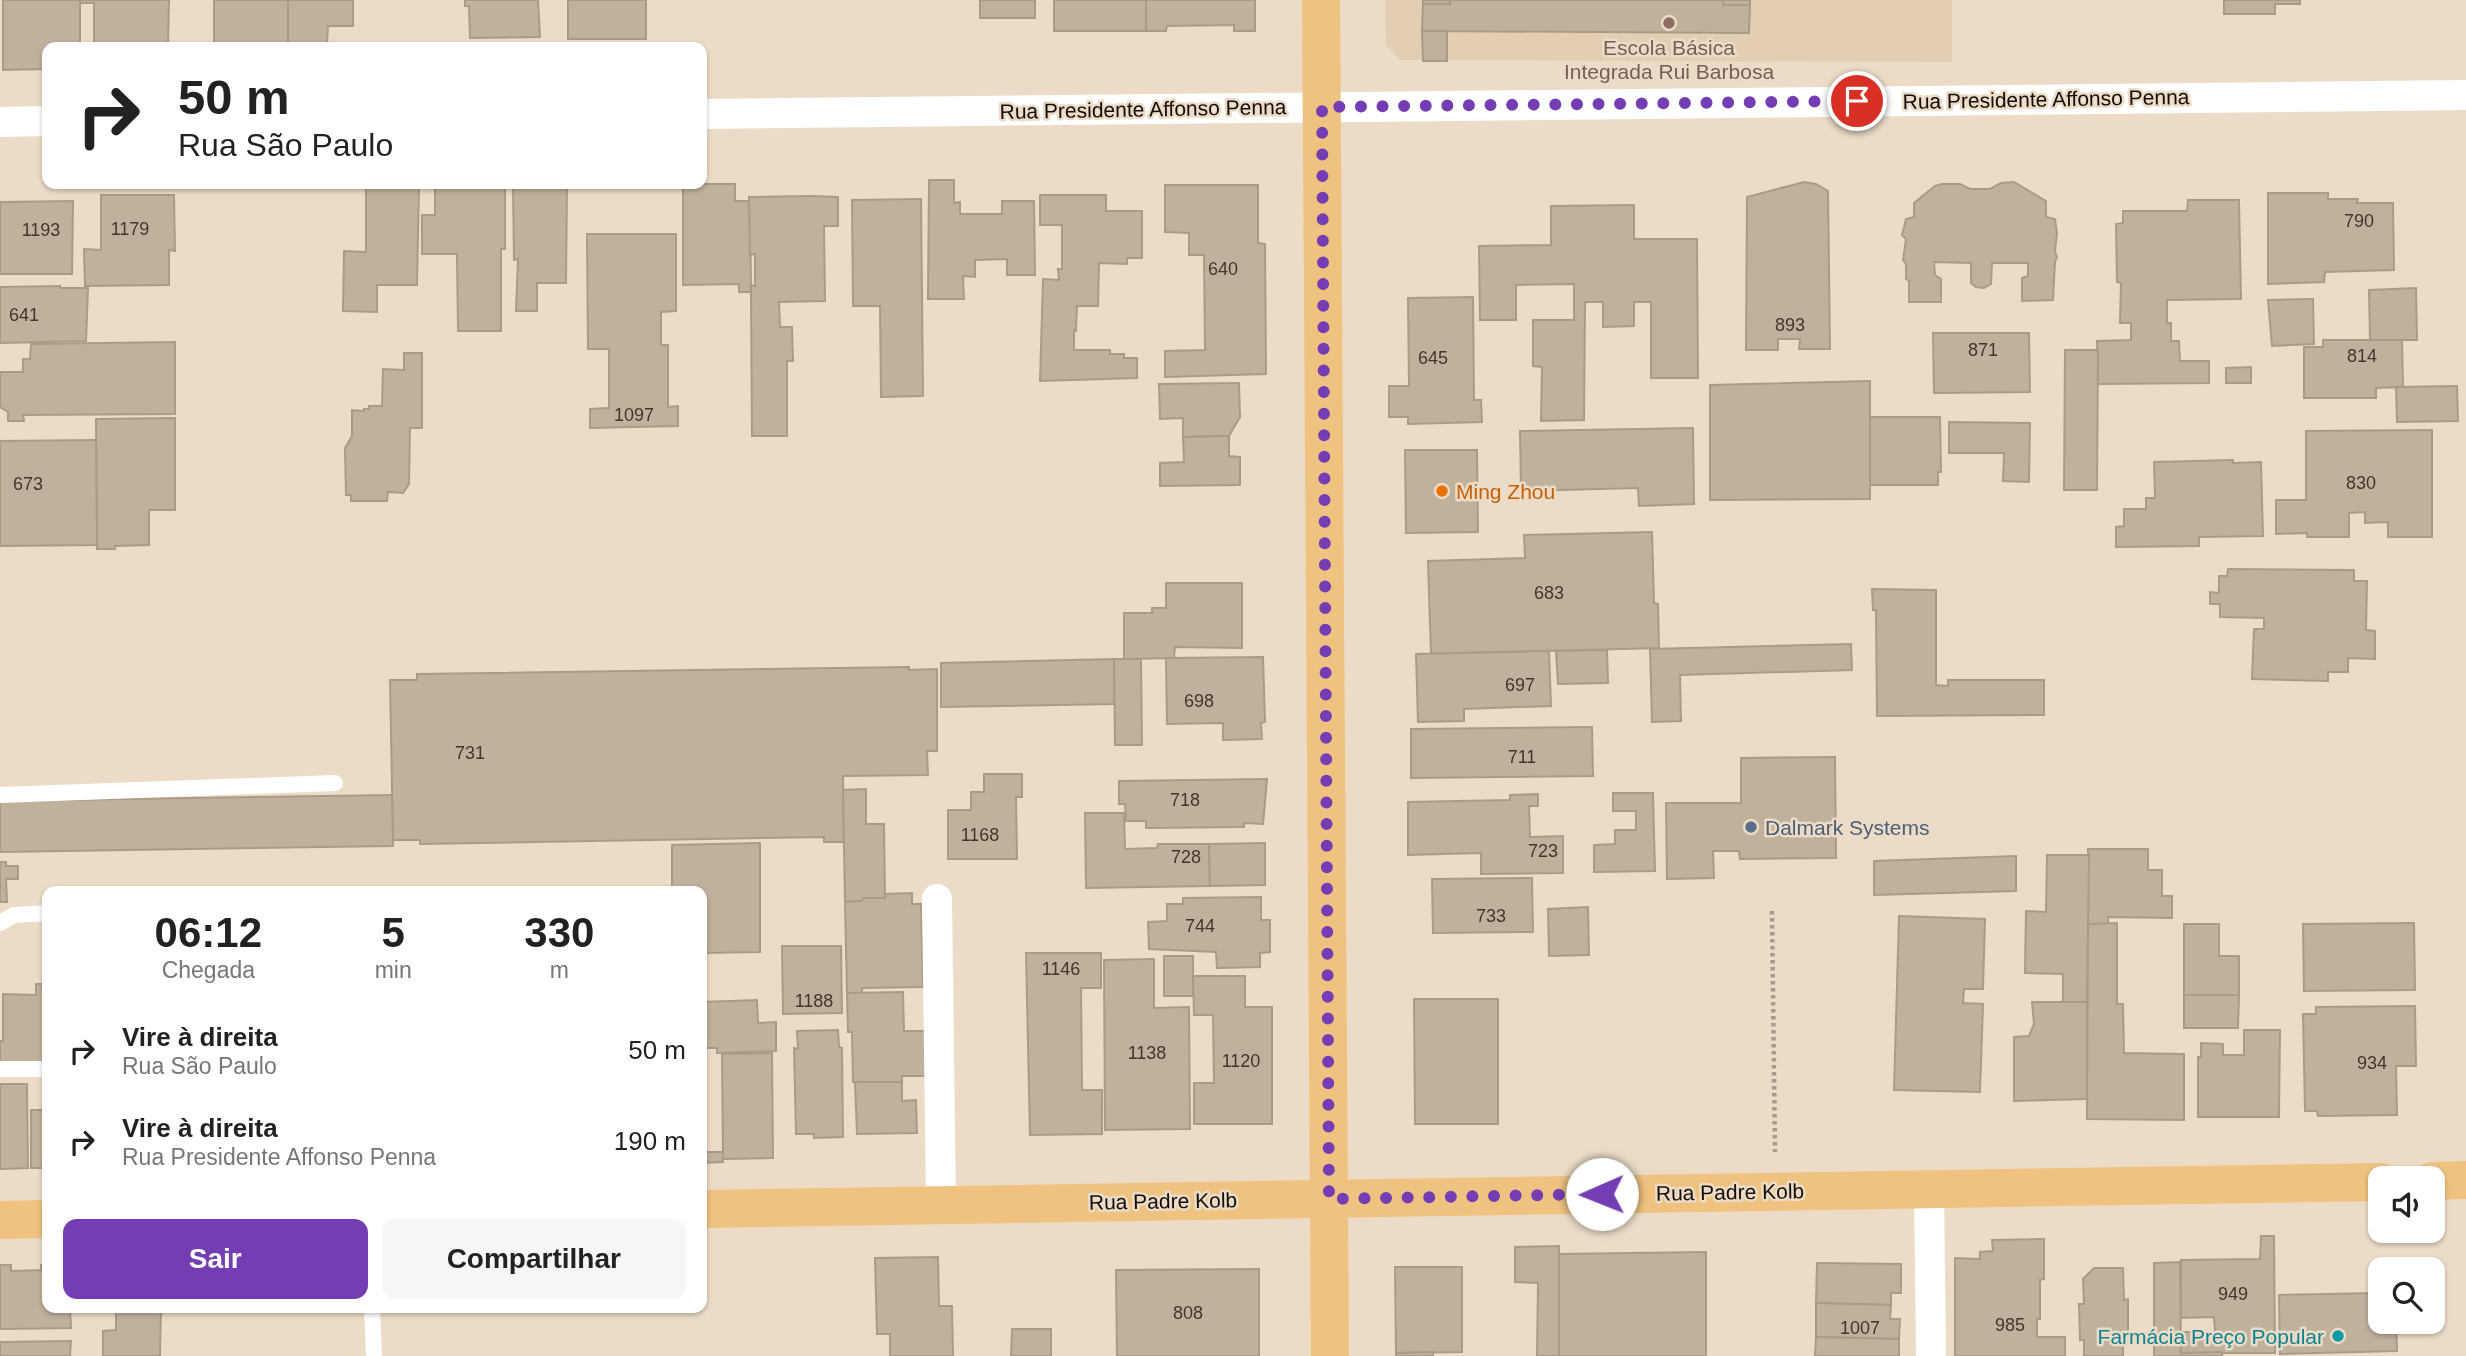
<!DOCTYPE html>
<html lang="pt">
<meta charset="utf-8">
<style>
:root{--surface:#fff;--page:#f6f6f6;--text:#222;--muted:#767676;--accent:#753db4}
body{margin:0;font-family:Arial,sans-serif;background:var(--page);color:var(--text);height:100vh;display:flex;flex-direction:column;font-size:26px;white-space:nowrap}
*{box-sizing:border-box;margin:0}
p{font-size:23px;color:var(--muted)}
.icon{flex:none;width:38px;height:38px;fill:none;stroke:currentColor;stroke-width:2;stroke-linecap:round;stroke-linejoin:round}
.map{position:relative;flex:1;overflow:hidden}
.side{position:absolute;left:42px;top:886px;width:665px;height:427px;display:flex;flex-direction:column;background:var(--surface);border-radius:14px;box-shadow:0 2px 5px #0004}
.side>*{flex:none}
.guide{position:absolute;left:42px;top:42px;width:665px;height:147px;border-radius:14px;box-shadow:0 2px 5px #0004;background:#fff;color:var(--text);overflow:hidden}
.controls{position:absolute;left:2368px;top:1166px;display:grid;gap:14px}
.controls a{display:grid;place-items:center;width:77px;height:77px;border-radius:14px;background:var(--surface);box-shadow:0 2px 5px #0004;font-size:35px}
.pin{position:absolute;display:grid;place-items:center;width:60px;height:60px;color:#fff;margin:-30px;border:4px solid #fff;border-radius:50%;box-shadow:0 2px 7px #0007}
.me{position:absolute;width:77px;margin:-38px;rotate:269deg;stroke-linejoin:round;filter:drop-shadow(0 0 5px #0008)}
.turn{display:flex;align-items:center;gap:24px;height:147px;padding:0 21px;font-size:32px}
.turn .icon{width:91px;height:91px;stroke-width:2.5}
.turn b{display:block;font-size:49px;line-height:60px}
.eta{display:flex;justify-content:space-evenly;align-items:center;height:119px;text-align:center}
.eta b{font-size:42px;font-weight:600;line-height:49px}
.cta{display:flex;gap:14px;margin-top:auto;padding:14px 21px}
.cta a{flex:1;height:80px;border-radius:14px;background:var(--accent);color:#fff;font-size:28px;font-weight:600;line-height:80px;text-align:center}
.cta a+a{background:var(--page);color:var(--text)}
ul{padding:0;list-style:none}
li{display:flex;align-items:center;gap:21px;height:91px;padding:0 21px}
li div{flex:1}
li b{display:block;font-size:26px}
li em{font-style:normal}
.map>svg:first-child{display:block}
.built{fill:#e3ceb3}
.building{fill:#c0b19d;stroke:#aa9b87;stroke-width:2}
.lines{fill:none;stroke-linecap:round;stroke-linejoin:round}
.path{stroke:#a69a89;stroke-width:4.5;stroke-dasharray:3.5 3.5;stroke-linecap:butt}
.lane{stroke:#fff;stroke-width:16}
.street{stroke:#fff;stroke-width:30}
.primary{stroke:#efc280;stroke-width:38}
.route{stroke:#753db4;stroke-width:12;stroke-dasharray:0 21.6}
.education-dot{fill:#8d6e63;stroke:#ecdcc7;stroke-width:2.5}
.food-dot{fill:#e8710a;stroke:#ecdcc7;stroke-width:2.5}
.service-dot{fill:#5c6f8a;stroke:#ecdcc7;stroke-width:2.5}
.culture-dot{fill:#0f9aa8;stroke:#ecdcc7;stroke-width:2.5}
.labels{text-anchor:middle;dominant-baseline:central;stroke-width:5;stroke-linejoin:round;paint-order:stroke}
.number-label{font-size:18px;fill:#3f372c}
.education-label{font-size:21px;fill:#785e54;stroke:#ecdcc7}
.street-label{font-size:21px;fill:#140e07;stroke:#ecdcc7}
.food-label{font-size:21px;fill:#c56008;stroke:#ecdcc7;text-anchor:start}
.service-label{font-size:21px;fill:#4e5e75;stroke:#ecdcc7;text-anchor:start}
.culture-label{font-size:21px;fill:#0d838f;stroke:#ecdcc7;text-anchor:end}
</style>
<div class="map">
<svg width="2466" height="1356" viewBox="0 0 2466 1356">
<rect width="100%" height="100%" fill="#ecdcc7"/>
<!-- built -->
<polygon class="built" points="1385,0 1952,0 1952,62 1400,60 1386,45"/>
<!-- building -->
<g class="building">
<polygon points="3,0 80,0 80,47 47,47 47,69 3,70"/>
<polygon points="80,0 169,0 168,47 94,47 94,3 80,3"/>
<polygon points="214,0 288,0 288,43 275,43 275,47 214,47"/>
<polygon points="288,0 353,0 353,26 328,26 327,43 288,43"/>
<polygon points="465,0 538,0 540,37 470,38 469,6 465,6"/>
<rect x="568" y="0" width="78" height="39"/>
<rect x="980" y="0" width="55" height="18"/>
<rect x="1054" y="0" width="92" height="31"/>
<polygon points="1146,0 1255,0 1255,31 1234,31 1234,25 1167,26 1166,31 1146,31"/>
<rect x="1423" y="0" width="27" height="4"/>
<polygon points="1450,0 1723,0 1723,5 1750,5 1749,33 1422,31 1423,4 1450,4"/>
<rect x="1723" y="0" width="27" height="5"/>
<polygon points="2224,0 2300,0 2300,4 2275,4 2275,14 2224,14"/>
<polygon points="1422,31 1447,31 1447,61 1423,61"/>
<polygon points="929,180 954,180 954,203 960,202 960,214 1002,214 1002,201 1034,201 1035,275 1007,275 1007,259 975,260 975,277 963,276 964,299 928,299"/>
<polygon points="1804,182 1816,184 1828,191 1830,349 1799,349 1800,339 1778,339 1778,350 1746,350 1747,197"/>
<polygon points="2014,182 2046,201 2046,217 2055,219 2057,233 2055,251 2057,257 2055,262 2053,300 2022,301 2022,278 2028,276 2028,263 1992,263 1991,284 1984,288 1976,287 1971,283 1971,263 1934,262 1935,275 1941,279 1941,302 1909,302 1909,281 1906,279 1906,264 1903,260 1906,239 1902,235 1906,219 1914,217 1914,203 1935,186 1942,184 1960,184 1970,189 1990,189 2001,183"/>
<polygon points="435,184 505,184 505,249 501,249 501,331 458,331 457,254 422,254 422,215 435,215"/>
<polygon points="683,184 735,184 735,201 750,201 751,292 739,292 739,284 683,285"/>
<polygon points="567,185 566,283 537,283 537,311 516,311 518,259 514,260 513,186"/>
<polygon points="1165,185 1258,185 1258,243 1265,244 1266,374 1165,377 1165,351 1205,350 1204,255 1189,255 1189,233 1165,232"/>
<polygon points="366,186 419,187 417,285 377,285 377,312 343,311 344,251 366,252"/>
<polygon points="2268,193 2328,193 2328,199 2358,199 2357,203 2393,203 2394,270 2325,272 2324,282 2268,284"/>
<polygon points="101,195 174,195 175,251 169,250 169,285 85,286 84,249 101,250"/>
<polygon points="1040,195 1106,195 1106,211 1142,211 1142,258 1127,258 1127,264 1099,263 1098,306 1077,306 1076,331 1074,330 1074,350 1110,350 1110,354 1124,354 1124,358 1137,358 1137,378 1040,381 1043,279 1059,280 1058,269 1062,269 1062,225 1040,225"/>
<polygon points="812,196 838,197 838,226 824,226 825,301 779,302 780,327 792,327 793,361 787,361 787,436 752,436 751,292 751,285 755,286 755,254 750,255 749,197"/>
<polygon points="921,199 923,396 881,397 880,306 853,306 852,200"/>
<polygon points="2188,200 2239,200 2241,299 2167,300 2167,323 2171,323 2171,341 2179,341 2180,361 2209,361 2209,383 2098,384 2097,341 2131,340 2131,323 2120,323 2121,283 2117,282 2116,224 2123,223 2123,211 2187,211"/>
<polygon points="73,201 72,274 0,274 0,202"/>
<polygon points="1634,205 1634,239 1697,239 1698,378 1651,378 1651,302 1634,302 1634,326 1603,327 1603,302 1585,302 1584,420 1541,421 1542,367 1533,366 1533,320 1574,320 1574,284 1516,285 1516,320 1480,320 1479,246 1551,245 1551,206"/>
<polygon points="587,234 676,234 676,311 661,312 661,345 668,345 668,407 678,406 678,426 590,428 590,409 609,408 609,349 588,349"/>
<polygon points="60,286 60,288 88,288 86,341 0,343 0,287"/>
<polygon points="2416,288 2417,340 2370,340 2369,290"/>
<polygon points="1473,297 1474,400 1481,400 1482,422 1408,424 1408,417 1389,417 1389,386 1409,386 1408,298"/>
<polygon points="2313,299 2314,344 2272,346 2268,300"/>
<polygon points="1933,333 2029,333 2030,392 1934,393"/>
<polygon points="2323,340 2402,340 2403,387 2376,388 2376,398 2304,398 2304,347 2323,347"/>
<polygon points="175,342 175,414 23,415 24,421 8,421 8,412 0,407 0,372 23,372 23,359 30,359 31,344"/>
<polygon points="2065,350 2098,350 2097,490 2064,490"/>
<polygon points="404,353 422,353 422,428 410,428 409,484 403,493 388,492 387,501 351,501 351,495 346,495 345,448 352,436 352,410 364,411 364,409 369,409 369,406 382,406 383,369 404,370"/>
<polygon points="2251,367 2251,383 2226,383 2226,368"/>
<polygon points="1870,381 1870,499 1710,500 1710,385"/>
<polygon points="1239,383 1240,417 1229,436 1183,437 1183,418 1160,419 1159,384"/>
<polygon points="2457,386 2458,421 2397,422 2396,387"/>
<polygon points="1870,417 1940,417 1941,472 1938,472 1938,485 1870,485"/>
<polygon points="175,418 175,510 149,510 149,545 115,546 115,549 97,549 96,419"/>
<polygon points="1949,422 2030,423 2029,482 2003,481 2004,453 1949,453"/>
<polygon points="1693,428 1694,504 1639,506 1638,488 1521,491 1520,431"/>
<polygon points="2432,430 2432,537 2388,537 2388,522 2365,523 2365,512 2349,513 2349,537 2307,537 2307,533 2276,534 2276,500 2306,500 2306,431"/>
<polygon points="1229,436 1229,456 1240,457 1240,485 1160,486 1160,463 1184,462 1183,437"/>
<polygon points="96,440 97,545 0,546 0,441"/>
<polygon points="1405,450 1477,450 1478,532 1406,533"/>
<polygon points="2233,460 2233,463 2261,462 2263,536 2199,537 2199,546 2116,547 2116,527 2124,526 2124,509 2146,509 2146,498 2155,498 2154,462"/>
<polygon points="1652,532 1654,603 1658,604 1659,648 1431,654 1428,561 1525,558 1524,535"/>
<polygon points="2228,569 2354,570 2354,581 2367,581 2366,630 2375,631 2375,659 2348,658 2348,672 2328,672 2328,681 2252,679 2254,629 2264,629 2264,618 2220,617 2220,604 2210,604 2210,592 2219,593 2219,576 2227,576"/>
<polygon points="1166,583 1242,583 1242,648 1175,647 1174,658 1124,659 1124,613 1152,613 1152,608 1166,608"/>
<polygon points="1872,589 1936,590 1936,685 1948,686 1948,680 2044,680 2044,715 1877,716 1876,610 1873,610"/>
<polygon points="1851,644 1852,670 1680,675 1681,721 1652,722 1650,649"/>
<polygon points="1607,650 1608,683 1558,684 1556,651"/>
<polygon points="1549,651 1551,706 1464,709 1464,721 1418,722 1416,654"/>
<polygon points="1263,657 1265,722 1261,723 1262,739 1223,740 1223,723 1167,724 1166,658"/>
<polygon points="1114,659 1141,659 1142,745 1115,745"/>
<polygon points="1114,659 1114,704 941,707 941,663"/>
<polygon points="909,667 909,670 937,669 937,751 927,751 928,775 843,776 844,842 824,842 824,837 420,844 420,840 393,840 390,680 417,680 417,674"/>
<polygon points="1592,727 1593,776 1411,778 1411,729"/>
<polygon points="1835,757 1836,858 1740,859 1739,851 1713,851 1714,878 1667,879 1666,803 1741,803 1741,758"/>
<polygon points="984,774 1022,774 1022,797 1016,797 1017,859 948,859 948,810 971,810 971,792 984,792"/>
<polygon points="1267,779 1263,824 1244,823 1244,827 1146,828 1146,821 1126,821 1125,804 1119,804 1119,781"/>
<polygon points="866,789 866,824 884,824 885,898 863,898 862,901 845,902 843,790"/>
<polygon points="1613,793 1653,793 1655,871 1594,872 1594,845 1615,844 1615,830 1636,830 1636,811 1613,811"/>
<polygon points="1538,794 1538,806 1529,806 1530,837 1563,836 1563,873 1481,874 1481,853 1408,855 1408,802 1510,800 1510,795"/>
<polygon points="392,795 393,846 0,852 0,801"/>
<polygon points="1085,813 1124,813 1125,849 1157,848 1158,844 1209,844 1210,886 1086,888"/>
<polygon points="760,843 760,952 702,953 702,891 672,891 672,845"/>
<polygon points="1265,843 1265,885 1210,886 1209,844"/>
<polygon points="2088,849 2148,849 2148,870 2162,870 2162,896 2172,896 2172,918 2108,917 2108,924 2088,924"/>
<polygon points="2047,855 2089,855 2087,1002 2063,1002 2063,974 2025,973 2026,911 2046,912"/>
<polygon points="2016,856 2016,891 1874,895 1874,861"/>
<polygon points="0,862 6,862 6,866 18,866 18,879 6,879 7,902 0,902"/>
<polygon points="1532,878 1533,932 1433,933 1432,879"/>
<polygon points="912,893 912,904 921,904 923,987 862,988 862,993 847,993 845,902 862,901 863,898 885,898 886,894"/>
<polygon points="1261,897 1261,920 1270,920 1270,952 1260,953 1260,967 1217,968 1216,952 1149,949 1148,922 1167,921 1167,904 1183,904 1183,898"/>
<polygon points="1588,907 1589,955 1549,956 1548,909"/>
<polygon points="1899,916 1985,919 1983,989 1964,989 1963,1003 1983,1004 1980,1092 1894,1090"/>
<polygon points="2117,923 2117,1004 2123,1004 2124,1053 2184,1054 2184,1120 2087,1119 2088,924"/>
<polygon points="2414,923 2415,990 2304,991 2303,924"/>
<polygon points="2184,924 2219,924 2219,956 2239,956 2239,995 2184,995"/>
<polygon points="782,946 841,946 842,1013 783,1014"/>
<polygon points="1026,953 1101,953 1101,988 1081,988 1082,1090 1102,1090 1102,1134 1030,1135"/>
<rect x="1164" y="956" width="29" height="40"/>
<polygon points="1154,959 1154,1008 1189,1007 1190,1129 1105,1130 1104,960"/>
<polygon points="1193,976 1245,976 1245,1007 1272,1007 1272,1124 1194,1124 1194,1083 1214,1083 1213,1015 1194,1015"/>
<polygon points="36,984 47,984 47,1073 0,1073 0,1041 3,1041 3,994 36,995"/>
<polygon points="903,992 904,1031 930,1031 931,1076 902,1076 902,1082 853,1082 852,1032 848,1032 847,993"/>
<polygon points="2184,995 2239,995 2238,1028 2184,1028"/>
<polygon points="1414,999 1498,999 1498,1124 1415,1124"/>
<polygon points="757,1000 758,1023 776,1022 776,1051 717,1053 717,1048 702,1048 702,1002"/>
<polygon points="2032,1002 2087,1002 2087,1099 2014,1101 2014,1037 2029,1036 2034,1024"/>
<polygon points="2415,1006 2416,1066 2396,1066 2397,1115 2318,1116 2317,1111 2305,1111 2303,1014 2316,1014 2316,1007"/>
<polygon points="838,1030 839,1047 842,1048 843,1137 814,1138 814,1134 796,1134 794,1048 798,1049 797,1031"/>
<polygon points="2244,1030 2280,1030 2279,1117 2198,1117 2198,1057 2201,1057 2201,1043 2223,1044 2223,1055 2244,1055"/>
<polygon points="772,1053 773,1158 723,1159 722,1054"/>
<polygon points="855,1082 902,1082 902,1101 916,1100 917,1133 857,1134"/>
<polygon points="0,1084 27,1084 28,1168 0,1169"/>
<rect x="31" y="1110" width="16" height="58"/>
<polygon points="702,1152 723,1152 723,1162 702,1163"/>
<polygon points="2261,1236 2274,1236 2275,1353 2181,1353 2181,1332 2215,1332 2214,1317 2181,1318 2181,1260 2260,1259"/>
<polygon points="2044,1239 2044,1279 2040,1280 2040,1319 2037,1319 2037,1337 2065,1337 2065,1356 1955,1356 1955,1258 1980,1259 1980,1252 1993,1251 1992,1240"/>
<polygon points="1559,1246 1559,1356 1537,1356 1538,1283 1515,1282 1515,1247"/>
<polygon points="1706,1252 1706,1356 1559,1356 1559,1254"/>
<polygon points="938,1257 939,1306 952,1306 953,1356 890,1356 890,1334 877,1334 875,1258"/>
<polygon points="2180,1262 2181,1356 2154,1356 2154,1263"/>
<polygon points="1817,1263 1901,1264 1901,1293 1891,1293 1891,1305 1816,1303"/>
<polygon points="0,1265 11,1265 11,1271 41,1270 41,1265 47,1265 47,1307 70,1307 71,1328 0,1329"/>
<polygon points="1395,1267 1462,1267 1462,1352 1396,1353"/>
<polygon points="2094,1268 2123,1268 2124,1300 2128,1299 2128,1342 2123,1343 2123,1356 2084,1356 2084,1340 2080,1340 2079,1304 2084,1304 2083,1279"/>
<polygon points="1259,1269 1259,1356 1117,1356 1116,1270"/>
<polygon points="2380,1293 2380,1321 2396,1321 2397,1351 2280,1354 2279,1295"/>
<polygon points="1816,1303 1891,1305 1890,1319 1900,1319 1899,1339 1816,1337"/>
<polygon points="116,1307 161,1307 160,1356 103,1356 103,1331 116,1330"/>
<polygon points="1012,1329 1051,1329 1051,1356 1011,1356"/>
<polygon points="1816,1337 1899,1339 1899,1356 1815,1356"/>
<polygon points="71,1341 70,1356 0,1356 0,1342"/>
<polygon points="1433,1352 1433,1356 1396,1356 1396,1353"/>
<polygon points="2222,1352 2222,1356 2181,1356 2181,1353"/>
</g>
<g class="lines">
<!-- path -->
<polyline class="path" points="1772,911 1775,1152"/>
<!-- lane -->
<g class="lane">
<polyline points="0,795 335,783"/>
<polyline points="0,923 14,915 47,913"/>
<polyline points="0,1069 47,1069"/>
<polyline points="372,1307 374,1356"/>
</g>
<!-- street -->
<g class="street">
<polyline points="702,114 2466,95"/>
<polyline points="0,122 47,121"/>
<polyline points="937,899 941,1205"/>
<polyline points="1929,1189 1931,1356"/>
</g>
<!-- primary -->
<g class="primary">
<polyline points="1321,0 1330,1356"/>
<polyline points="2432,1181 2466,1180"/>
<polyline points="702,1209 2380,1182"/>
<polyline points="0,1220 47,1219"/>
</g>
</g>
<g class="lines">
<!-- route -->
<polyline class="route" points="1602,1194 1329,1199 1322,107 1857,101"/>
</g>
<!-- markers -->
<circle class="education-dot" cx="1669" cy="23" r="7"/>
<circle class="food-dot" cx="1442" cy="491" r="7"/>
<circle class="service-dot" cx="1751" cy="827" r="7"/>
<circle class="culture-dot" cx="2338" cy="1336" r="7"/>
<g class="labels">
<!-- number labels -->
<g class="number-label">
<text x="2359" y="221">790</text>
<text x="130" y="229">1179</text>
<text x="41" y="230">1193</text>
<text x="1223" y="269">640</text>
<text x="24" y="315">641</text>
<text x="1790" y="325">893</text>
<text x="1983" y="350">871</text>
<text x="2362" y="356">814</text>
<text x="1433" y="358">645</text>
<text x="634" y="415">1097</text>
<text x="2361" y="483">830</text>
<text x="28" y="484">673</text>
<text x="1549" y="593">683</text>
<text x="1520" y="685">697</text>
<text x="1199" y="701">698</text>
<text x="470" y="753">731</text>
<text x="1522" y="757">711</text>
<text x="1185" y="800">718</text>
<text x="980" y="835">1168</text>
<text x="1543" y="851">723</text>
<text x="1186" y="857">728</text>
<text x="1491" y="916">733</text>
<text x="1200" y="926">744</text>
<text x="1061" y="969">1146</text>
<text x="814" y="1001">1188</text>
<text x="1147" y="1053">1138</text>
<text x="1241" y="1061">1120</text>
<text x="2372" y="1063">934</text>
<text x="2233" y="1294">949</text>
<text x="1188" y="1313">808</text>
<text x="2010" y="1325">985</text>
<text x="1860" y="1328">1007</text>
</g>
<!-- education labels -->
<g class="education-label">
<text x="1669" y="47">Escola Básica<tspan x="1669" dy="24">Integrada Rui Barbosa</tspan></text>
</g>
<!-- street labels -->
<g class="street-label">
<text transform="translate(2046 99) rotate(-1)">Rua Presidente Affonso Penna</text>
<text transform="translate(1143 109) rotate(-1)">Rua Presidente Affonso Penna</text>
<text transform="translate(1730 1192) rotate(-1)">Rua Padre Kolb</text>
<text transform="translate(1163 1201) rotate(-1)">Rua Padre Kolb</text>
</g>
<!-- food labels -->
<g class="food-label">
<text x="1456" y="491">Ming Zhou</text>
</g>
<!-- service labels -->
<g class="service-label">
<text x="1765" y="827">Dalmark Systems</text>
</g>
<!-- culture labels -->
<g class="culture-label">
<text x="2324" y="1336">Farmácia Preço Popular</text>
</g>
</g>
</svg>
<div class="controls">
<a><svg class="icon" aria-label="sound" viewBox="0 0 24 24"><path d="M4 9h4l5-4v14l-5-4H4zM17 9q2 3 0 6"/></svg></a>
<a><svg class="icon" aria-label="search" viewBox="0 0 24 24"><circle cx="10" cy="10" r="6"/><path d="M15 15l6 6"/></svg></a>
</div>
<div class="pin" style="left:1857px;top:101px;background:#d93025"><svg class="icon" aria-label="arrive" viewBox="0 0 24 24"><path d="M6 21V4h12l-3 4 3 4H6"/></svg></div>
<svg class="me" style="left:1602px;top:1194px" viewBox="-20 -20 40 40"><circle r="19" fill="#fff"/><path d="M0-13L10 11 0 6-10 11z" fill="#753db4"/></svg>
<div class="guide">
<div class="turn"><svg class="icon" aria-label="right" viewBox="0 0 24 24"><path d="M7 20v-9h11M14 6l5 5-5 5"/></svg><div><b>50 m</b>Rua São Paulo</div></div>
</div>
<section class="side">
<div class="eta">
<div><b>06:12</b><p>Chegada</p></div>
<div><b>5</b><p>min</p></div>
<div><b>330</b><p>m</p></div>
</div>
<ul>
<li><svg class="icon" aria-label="right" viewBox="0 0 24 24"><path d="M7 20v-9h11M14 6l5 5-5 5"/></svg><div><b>Vire à direita</b><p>Rua São Paulo</p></div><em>50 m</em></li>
<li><svg class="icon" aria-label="right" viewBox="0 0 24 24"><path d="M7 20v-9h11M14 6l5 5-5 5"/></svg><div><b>Vire à direita</b><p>Rua Presidente Affonso Penna</p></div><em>190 m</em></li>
</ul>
<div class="cta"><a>Sair</a><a>Compartilhar</a></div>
</section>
</div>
